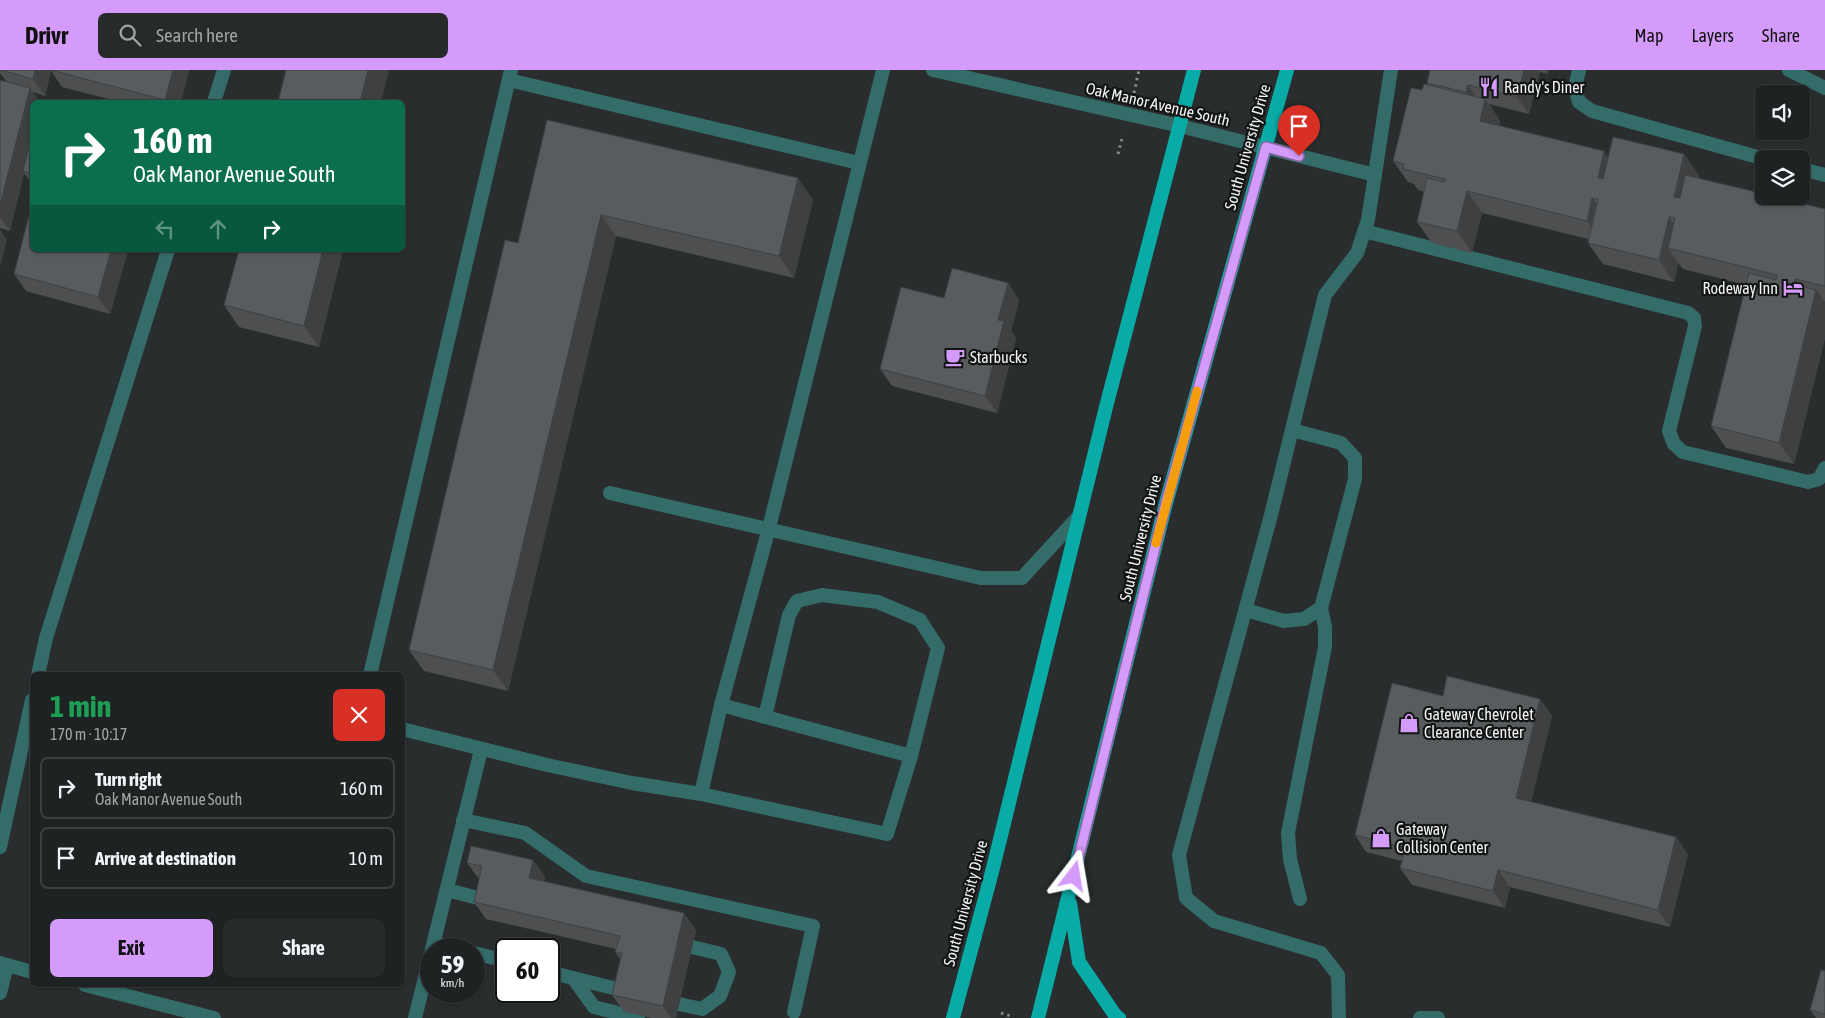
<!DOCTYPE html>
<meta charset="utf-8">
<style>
:root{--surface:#1f2222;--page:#272a2a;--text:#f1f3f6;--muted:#a1a4a5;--line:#3c3f40;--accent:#d59bfa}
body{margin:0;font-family:"Asap Condensed",sans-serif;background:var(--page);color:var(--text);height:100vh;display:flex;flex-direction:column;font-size:19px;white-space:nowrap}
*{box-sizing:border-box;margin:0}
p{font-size:16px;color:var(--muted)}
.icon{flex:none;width:28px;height:28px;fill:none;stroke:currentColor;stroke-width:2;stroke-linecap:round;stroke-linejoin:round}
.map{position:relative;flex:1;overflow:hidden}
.panel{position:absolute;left:30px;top:602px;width:375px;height:315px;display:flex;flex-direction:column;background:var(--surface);border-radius:8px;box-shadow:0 1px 4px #0004,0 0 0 1px var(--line)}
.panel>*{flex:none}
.hud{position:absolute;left:30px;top:30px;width:375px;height:152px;border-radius:8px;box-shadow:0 1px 4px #0004,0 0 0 1px var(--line);background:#0b6e4f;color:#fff;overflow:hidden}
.tools{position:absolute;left:1755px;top:15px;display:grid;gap:10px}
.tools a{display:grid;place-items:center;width:55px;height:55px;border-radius:8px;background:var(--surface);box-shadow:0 1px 4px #0004,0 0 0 1px var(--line);font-size:25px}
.speed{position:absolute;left:420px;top:868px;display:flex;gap:10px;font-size:25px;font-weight:700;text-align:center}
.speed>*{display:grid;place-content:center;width:65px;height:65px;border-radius:50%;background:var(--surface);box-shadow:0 1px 4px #0004,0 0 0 1px var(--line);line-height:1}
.speed small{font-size:12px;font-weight:400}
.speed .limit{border:2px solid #111;border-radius:8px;background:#fff;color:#111}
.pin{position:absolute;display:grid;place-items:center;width:42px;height:42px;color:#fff;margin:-51px -21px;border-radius:50% 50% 50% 0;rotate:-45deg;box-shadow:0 0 5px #0007}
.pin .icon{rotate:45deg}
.me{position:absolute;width:55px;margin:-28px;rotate:14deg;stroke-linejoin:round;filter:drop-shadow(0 0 4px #0008)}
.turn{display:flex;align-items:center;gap:18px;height:105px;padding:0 20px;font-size:22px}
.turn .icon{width:65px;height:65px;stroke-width:2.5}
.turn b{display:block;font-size:35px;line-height:42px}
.lanes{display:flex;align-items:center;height:48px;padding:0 20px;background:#0003;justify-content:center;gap:25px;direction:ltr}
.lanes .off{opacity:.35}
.round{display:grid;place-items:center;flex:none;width:52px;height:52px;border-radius:8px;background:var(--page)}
.headline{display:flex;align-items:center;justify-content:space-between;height:85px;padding:0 20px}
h1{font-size:30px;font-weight:700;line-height:38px;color:#1e9e55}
.cta{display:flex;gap:10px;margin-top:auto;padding:10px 20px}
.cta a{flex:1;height:58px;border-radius:8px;background:var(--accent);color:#111;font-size:20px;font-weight:700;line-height:58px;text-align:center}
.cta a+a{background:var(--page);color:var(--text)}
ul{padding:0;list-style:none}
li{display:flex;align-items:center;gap:15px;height:62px;margin:0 10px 8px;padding:0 10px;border:2px solid var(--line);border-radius:8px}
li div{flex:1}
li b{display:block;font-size:19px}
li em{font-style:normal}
header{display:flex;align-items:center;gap:30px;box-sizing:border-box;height:70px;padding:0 25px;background:var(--accent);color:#111}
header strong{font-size:24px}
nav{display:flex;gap:28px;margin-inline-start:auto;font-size:18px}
.search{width:350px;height:45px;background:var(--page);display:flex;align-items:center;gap:12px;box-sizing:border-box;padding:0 18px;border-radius:8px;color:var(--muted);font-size:19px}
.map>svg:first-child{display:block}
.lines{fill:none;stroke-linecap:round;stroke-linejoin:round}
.path{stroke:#878a8b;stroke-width:3;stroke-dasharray:2.5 4;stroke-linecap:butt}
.service{stroke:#336c69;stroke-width:14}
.minor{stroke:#336c69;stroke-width:14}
.tertiary{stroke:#336c69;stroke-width:14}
.primary{stroke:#09aba6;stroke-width:14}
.wall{fill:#4d4f51}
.shaded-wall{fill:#3e4042}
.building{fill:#595c5e;stroke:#3e4042}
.route-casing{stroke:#8a65a2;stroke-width:12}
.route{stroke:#d59bfa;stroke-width:9}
.slow{stroke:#f59e0b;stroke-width:9}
.labels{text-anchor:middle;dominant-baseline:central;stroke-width:4.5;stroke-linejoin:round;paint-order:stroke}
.poi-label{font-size:16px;fill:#f2f4f5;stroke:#131515;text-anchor:start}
.street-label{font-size:16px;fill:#f2f4f5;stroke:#131515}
</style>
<header>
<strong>Drivr</strong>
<div class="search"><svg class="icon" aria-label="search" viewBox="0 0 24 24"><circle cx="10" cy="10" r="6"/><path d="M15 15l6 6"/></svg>Search here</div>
<nav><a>Map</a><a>Layers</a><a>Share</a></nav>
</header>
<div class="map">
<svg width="1825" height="948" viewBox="0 0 1825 948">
<rect width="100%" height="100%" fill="#292d2e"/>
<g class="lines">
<!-- path -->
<g class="path">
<polyline points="1134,23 1139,0"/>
<polyline points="1118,84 1123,65"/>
<polyline points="1001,943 1011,946"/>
</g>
<!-- service -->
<g class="service">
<polyline points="1579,0 1575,18 1579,32 1592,41 1765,89"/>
<polyline points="1789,0 1825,18"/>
<polyline points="509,10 859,93"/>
<polyline points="214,32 224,0"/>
<polyline points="1801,99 1825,105"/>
<polyline points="1364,161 1688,243 1694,248 1695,256 1669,361 1674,374 1683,382 1808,412 1819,409 1825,398"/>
<polyline points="610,423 981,508 1022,508 1079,446"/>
<polyline points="1246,540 1284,551 1304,549 1321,538 1355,409 1355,388 1341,373 1292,360"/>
<polyline points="38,605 46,568 168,180"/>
<polyline points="370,605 511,0"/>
<polyline points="765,647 789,545 797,531 822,525 878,532 920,550 938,578 911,686"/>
<polyline points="402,659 547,695 632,713 701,724 887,764 911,686 721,635"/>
<polyline points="701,724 721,635 769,458 883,0"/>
<polyline points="463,750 525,763 586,806 813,856 794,942"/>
<polyline points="0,777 32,630"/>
<polyline points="447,820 490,831"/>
<polyline points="1300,829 1290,789 1288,763 1325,577 1325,557 1321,538"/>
<polyline points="434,873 458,879"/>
<polyline points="432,879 481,680"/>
<polyline points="474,883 506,891"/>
<polyline points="549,902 629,922"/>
<polyline points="573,908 594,937 638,948"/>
<polyline points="679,934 702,939 720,926 729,902 721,884 692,877"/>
<polyline points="415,948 431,884"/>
</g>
<!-- minor -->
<g class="minor">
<polyline points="933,0 1180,56 1375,105"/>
<polyline points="0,923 7,895"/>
<polyline points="1339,948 1338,905 1321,883 1214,851 1186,828 1179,785 1271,445 1325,225 1357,183 1368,150 1391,0"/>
</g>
<!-- tertiary -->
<g class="tertiary">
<polyline points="0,893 32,902"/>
<polyline points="85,915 214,948"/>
<polyline points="1420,948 1438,948"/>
</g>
<!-- primary -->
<g class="primary">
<polyline points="1070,833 1079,892 1115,945 1119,948"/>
<polyline points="953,948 993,798 1106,337 1194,0"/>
<polyline points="1038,948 1166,433 1287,0"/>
</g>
</g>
<!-- wall -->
<g class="wall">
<polygon points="0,0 189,0 181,32 120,32 62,17 51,1 45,26 33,22 40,32 32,32 32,115 24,103 10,161 0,158 0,10 7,12 0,3"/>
<polygon points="1430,0 1549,0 1548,4 1540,2 1529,44 1489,34 1500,51 1499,56 1604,81 1608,88 1684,84 1699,106 1699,109 1825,139 1825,268 1794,394 1726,378 1711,356 1746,215 1683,199 1678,193 1674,212 1603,194 1588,173 1588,169 1482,143 1472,183 1432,173 1417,152 1424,122 1418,120 1414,114 1408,112 1393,91 1422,20 1429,16 1427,13"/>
<polygon points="547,50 798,108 813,130 794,208 616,166 508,621 424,601 409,580 518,173"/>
<polygon points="343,180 319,277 239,257 224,235"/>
<polygon points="127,184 110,244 26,221 14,204"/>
<polygon points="1008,213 1019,230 1011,261 1016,268 997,343 892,316 880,299 944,228"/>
<polygon points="1443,626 1540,629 1552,646 1531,732 1688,784 1670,857 1510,817 1505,838 1412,815 1400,798 1402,791 1366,782 1355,765"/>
<polygon points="533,790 545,807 544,811 696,860 676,948 652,948 624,942 612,925 621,890 615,882 616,879 486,849 474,832 479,809 467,793"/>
<polygon points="1825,901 1825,948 1816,948 1810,940"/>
</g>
<!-- shaded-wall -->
<g class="shaded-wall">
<polygon points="35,0 52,0 50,0 51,1 45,26 33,9"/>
<polygon points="173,0 189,0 181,32 166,32 165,30"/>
<polygon points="368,0 389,0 381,32 360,32"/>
<polygon points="1524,0 1538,0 1540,2 1529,44 1517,27"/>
<polygon points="1545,0 1549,0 1548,4"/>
<polygon points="1468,15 1480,32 1478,39 1466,22"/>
<polygon points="30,18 40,32 32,32 32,73 23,101 24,103 10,161 0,147 0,135"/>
<polygon points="1485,29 1500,51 1495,72 1480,51"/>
<polygon points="1604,81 1619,103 1613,129 1598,108"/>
<polygon points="1684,84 1699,106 1689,148 1674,127"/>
<polygon points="798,108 813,130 794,208 779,186"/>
<polygon points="1467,121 1482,143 1472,183 1457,161"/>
<polygon points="1592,128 1608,149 1602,172 1587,151"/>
<polygon points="601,145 616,166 508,621 493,600"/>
<polygon points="1669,147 1684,169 1668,178 1678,193 1674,212 1659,190"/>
<polygon points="0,159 7,170 0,197"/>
<polygon points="111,180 124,180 127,184 110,244 98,227"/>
<polygon points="323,180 343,180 319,277 304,256"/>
<polygon points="1795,209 1810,230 1794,214"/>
<polygon points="1008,213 1019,230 1011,261 1016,268 997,343 985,326 998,250"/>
<polygon points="1816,220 1825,232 1825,268 1794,394 1779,373"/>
<polygon points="1540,629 1552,646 1528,745 1516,728"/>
<polygon points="1676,767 1688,784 1670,857 1658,840"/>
<polygon points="533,790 545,807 541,825 529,808"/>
<polygon points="1498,800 1510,817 1505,838 1493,821"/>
<polygon points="684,843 696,860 676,948 671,948 663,936"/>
</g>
<!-- building -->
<g class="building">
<polygon points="1,0 35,0 33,9"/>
<polygon points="51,0 173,0 165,30"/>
<polygon points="286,0 368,0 360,32 278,32"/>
<polygon points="1430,0 1524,0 1517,27 1468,15 1466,22 1427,13"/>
<polygon points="0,10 30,18 0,135"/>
<polygon points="1424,14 1485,29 1480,51 1604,81 1598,108 1603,109 1613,67 1684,84 1674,127 1680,128 1685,105 1764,124 1764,126 1771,126 1825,139 1825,216 1795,209 1794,214 1816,220 1779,373 1711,356 1749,203 1776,210 1777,205 1668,178 1675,148 1669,147 1659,190 1588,173 1598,129 1592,128 1587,151 1467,121 1457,161 1417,152 1427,108 1444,112 1445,109 1403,99 1404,94 1393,91 1411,18 1422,20"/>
<polygon points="547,50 798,108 779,186 601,145 493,600 409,580 505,170 518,173"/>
<polygon points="32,64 32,104 23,101"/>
<polygon points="29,145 32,146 32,180 111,180 98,227 14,204"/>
<polygon points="239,180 323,180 304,256 224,235"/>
<polygon points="952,198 1008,213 998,250 1004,251 985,326 880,299 901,217 944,228"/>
<polygon points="1447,606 1540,629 1516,728 1676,767 1658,840 1498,800 1493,821 1400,798 1406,778 1355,765 1392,613 1443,626"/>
<polygon points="471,776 533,790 529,808 684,843 663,936 612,925 622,883 615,882 620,866 474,832 482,796 467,793"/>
<polygon points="1821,900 1825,901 1825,944 1810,940"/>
</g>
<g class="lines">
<defs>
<polyline id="route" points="1074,806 1166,433 1266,77 1299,86"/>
</defs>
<!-- route casing -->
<use href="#route" class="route-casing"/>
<!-- route -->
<use href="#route" class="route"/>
<!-- slow -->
<polyline class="slow" points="1156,473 1197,321"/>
</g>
<!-- icons -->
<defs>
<symbol id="restaurant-bare" viewBox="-9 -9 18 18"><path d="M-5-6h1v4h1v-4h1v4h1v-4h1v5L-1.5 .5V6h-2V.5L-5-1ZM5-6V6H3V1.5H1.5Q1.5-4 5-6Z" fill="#d59bfa" stroke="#131515" stroke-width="2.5" paint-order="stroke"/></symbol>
<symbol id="hotel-bare" viewBox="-9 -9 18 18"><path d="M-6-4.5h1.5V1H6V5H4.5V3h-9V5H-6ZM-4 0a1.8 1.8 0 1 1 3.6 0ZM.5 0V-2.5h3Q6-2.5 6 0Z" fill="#d59bfa" stroke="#131515" stroke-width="2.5" paint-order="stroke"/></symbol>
<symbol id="cafe-bare" viewBox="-9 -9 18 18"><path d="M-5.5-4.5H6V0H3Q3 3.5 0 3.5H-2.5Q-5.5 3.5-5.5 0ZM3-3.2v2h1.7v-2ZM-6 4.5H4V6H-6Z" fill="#d59bfa" stroke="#131515" stroke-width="2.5" paint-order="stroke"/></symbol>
<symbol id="shop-bare" viewBox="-9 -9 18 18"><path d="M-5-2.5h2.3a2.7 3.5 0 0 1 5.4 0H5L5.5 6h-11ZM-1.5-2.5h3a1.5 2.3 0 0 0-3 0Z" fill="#d59bfa" stroke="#131515" stroke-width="2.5" paint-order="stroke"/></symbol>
</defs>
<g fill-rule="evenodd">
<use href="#restaurant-bare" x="1475" y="3" width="28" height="28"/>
<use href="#hotel-bare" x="1779" y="204" width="28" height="28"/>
<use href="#cafe-bare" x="941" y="273" width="28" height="28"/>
<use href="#shop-bare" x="1395" y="639" width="28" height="28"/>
<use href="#shop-bare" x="1367" y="754" width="28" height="28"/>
</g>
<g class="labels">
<!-- poi labels -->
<g class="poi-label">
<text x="1504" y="17">Randy's Diner</text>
<text x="1778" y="218" text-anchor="end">Rodeway Inn</text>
<text x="970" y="287">Starbucks</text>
<text x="1424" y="644">Gateway Chevrolet<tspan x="1424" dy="18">Clearance Center</tspan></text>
<text x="1396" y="759">Gateway<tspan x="1396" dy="18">Collision Center</tspan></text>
</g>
<!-- street labels -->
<g class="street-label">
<text transform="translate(1158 34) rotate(13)">Oak Manor Avenue South</text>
<text transform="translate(1247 77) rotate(-74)">South University Drive</text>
<text transform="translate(1140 468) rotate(-76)">South University Drive</text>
<text transform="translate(965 833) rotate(-75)">South University Drive</text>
</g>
</g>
</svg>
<div class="tools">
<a><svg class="icon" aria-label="sound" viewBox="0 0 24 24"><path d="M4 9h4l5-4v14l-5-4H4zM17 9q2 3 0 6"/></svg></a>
<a><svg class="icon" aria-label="layers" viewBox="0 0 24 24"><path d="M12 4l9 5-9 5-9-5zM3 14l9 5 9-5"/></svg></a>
</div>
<div class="speed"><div>59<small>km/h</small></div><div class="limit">60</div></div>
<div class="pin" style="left:1299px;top:86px;background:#d93025"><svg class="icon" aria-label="arrive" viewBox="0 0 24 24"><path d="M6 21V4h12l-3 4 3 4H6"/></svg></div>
<svg class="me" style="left:1074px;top:806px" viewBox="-20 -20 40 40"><path d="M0-17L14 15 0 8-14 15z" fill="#d59bfa" stroke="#fff" stroke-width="4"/></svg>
<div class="hud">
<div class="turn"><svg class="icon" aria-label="right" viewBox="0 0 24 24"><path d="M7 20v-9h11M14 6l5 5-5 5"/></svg><div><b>160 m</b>Oak Manor Avenue South</div></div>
<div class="lanes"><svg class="icon off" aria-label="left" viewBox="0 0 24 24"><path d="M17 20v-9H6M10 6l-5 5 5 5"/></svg><svg class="icon off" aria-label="ahead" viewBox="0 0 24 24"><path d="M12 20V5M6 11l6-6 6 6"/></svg><svg class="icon" aria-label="right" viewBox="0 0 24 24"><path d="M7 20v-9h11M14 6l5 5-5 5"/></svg></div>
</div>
<section class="panel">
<div class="headline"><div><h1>1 min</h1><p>170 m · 10:17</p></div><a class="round" style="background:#d93025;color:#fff"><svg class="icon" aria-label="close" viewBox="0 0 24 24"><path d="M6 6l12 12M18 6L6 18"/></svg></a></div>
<ul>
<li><svg class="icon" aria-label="right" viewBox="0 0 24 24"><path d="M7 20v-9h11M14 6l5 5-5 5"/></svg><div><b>Turn right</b><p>Oak Manor Avenue South</p></div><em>160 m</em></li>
<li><svg class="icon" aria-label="arrive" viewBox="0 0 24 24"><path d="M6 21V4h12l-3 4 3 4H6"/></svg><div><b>Arrive at destination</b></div><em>10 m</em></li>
</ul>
<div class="cta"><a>Exit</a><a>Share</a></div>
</section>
</div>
